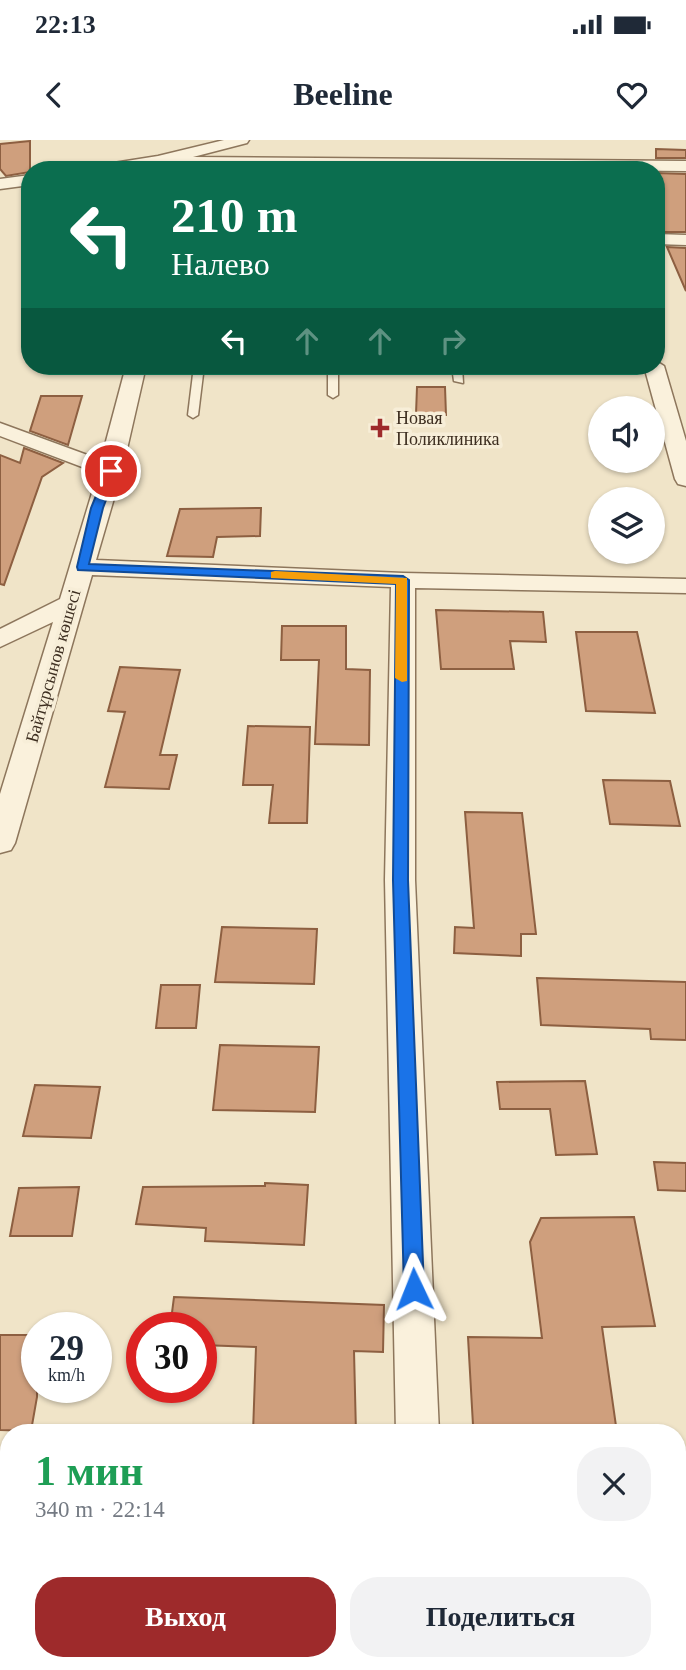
<!DOCTYPE html>
<html lang="ru">
<meta charset="utf-8">
<style>
:root{--surface:#fff;--page:#f2f2f3;--text:#1f2937;--muted:#747a83;--accent:#9e2a2b}
body{margin:0;font-family:Georgia,serif;background:var(--page);color:var(--text);height:100vh;display:flex;flex-direction:column;font-size:26px;white-space:nowrap}
*{box-sizing:border-box;margin:0}
p{font-size:23px;color:var(--muted)}
.icon{flex:none;width:38px;height:38px;fill:none;stroke:currentColor;stroke-width:2;stroke-linecap:round;stroke-linejoin:round}
.map{position:relative;flex:1;overflow:hidden}
.side{position:absolute;left:0px;top:1284px;width:686px;height:247px;display:flex;flex-direction:column;background:var(--surface);border-radius:28px 28px 0 0;box-shadow:0 2px 5px #0004}
.side>*{flex:none}
.guide{position:absolute;left:21px;top:21px;width:644px;height:214px;border-radius:28px;box-shadow:0 2px 5px #0004;background:#0b6e4f;color:#fff;overflow:hidden}
.buttons{position:absolute;left:588px;top:256px;display:grid;gap:14px}
.buttons a{display:grid;place-items:center;width:77px;height:77px;border-radius:50%;background:var(--surface);box-shadow:0 2px 5px #0004;font-size:35px}
.speed{position:absolute;left:21px;top:1172px;display:flex;gap:14px;font-size:35px;font-weight:700;text-align:center}
.speed>*{display:grid;place-content:center;width:91px;height:91px;border-radius:50%;background:var(--surface);box-shadow:0 2px 5px #0004;line-height:1}
.speed small{font-size:18px;font-weight:400}
.speed .limit{border:10px solid #d22;background:#fff;color:#111}
.pin{position:absolute;display:grid;place-items:center;width:60px;height:60px;color:#fff;margin:-30px;border:4px solid #fff;border-radius:50%;box-shadow:0 2px 7px #0007}
.me{position:absolute;width:77px;margin:-38px;rotate:358deg;stroke-linejoin:round;filter:drop-shadow(0 0 5px #0008)}
.turn{display:flex;align-items:center;gap:24px;height:147px;padding:0 35px;font-size:32px}
.turn .icon{width:91px;height:91px;stroke-width:2.5}
.turn b{display:block;font-size:49px;line-height:60px}
.lanes{display:flex;align-items:center;height:66px;padding:0 35px;background:#0003;justify-content:center;gap:35px;direction:ltr}
.lanes .off{opacity:.35}
.round{display:grid;place-items:center;flex:none;width:74px;height:74px;border-radius:28px;background:var(--page)}
.headline{display:flex;align-items:center;justify-content:space-between;height:119px;padding:0 35px}
h1{font-size:42px;font-weight:700;line-height:52px;color:#1e9e55}
.action{display:flex;gap:14px;margin-top:auto;padding:14px 35px}
.action a{flex:1;height:80px;border-radius:28px;background:var(--accent);color:#fff;font-size:28px;font-weight:700;line-height:80px;text-align:center}
.action a+a{background:var(--page);color:var(--text)}
.status{display:flex;justify-content:space-between;align-items:center;height:49px;padding:0 35px;background:var(--surface);direction:ltr}
.status svg{height:19px;fill:currentColor}
header{display:flex;justify-content:space-between;align-items:center;height:91px;padding:0 35px;background:var(--surface);font-size:32px;font-weight:700}
.map>svg:first-child{display:block}
.building{fill:#cf9f7d;stroke:#8d5f41;stroke-width:2}
.lines{fill:none;stroke-linecap:round;stroke-linejoin:round}
.lane-casing{stroke:#8d765c;stroke-width:3}
.street-casing{stroke:#8d765c;stroke-width:3}
.lane{fill:#faf1dc;fill-rule:evenodd}
.street{fill:#faf1dc;fill-rule:evenodd}
.route{fill:#1a73e8;stroke:#114b97;stroke-width:2}
.slow{fill:#f59e0b}
.poi-dot{fill:#9e2a2b;stroke:#f7eed8;stroke-width:2.5}
.labels{text-anchor:middle;dominant-baseline:central;stroke-width:7;stroke-linejoin:round;paint-order:stroke}
.far-poi-label{font-size:18px;fill:#3d2e20;stroke:#f7eed8;text-anchor:start}
.far-street-label{font-size:18px;fill:#3d2e20;stroke:#f7eed8}
</style>
<div class="status"><b>22:13</b><svg viewBox="0 0 49 12"><path d="M0 12V9h3v3zM5 12V6h3v6zM10 12V3h3v9zM15 12V0h3v12zM26 1h20v11H26zM47 4h2v5h-2z"/></svg></div>
<header><svg class="icon" aria-label="back" viewBox="0 0 24 24"><path d="M15 5l-7 7 7 7"/></svg>Beeline<svg class="icon" aria-label="heart" viewBox="0 0 24 24"><path d="M12 20l-8-8c-3-5 5-10 8-4 3-6 11-1 8 4z"/></svg></header>
<div class="map">
<svg width="686" height="1530" viewBox="0 0 686 1530">
<rect width="100%" height="100%" fill="#f0e4c8"/>
<!-- building -->
<g class="building">
<polygon points="30,1 30,32 6,36 0,29 0,4"/>
<polygon points="656,9 686,10 686,18 656,18"/>
<polygon points="656,33 686,34 686,92 660,92 656,82"/>
<polygon points="667,107 686,108 686,151"/>
<polygon points="417,247 445,247 446,275 416,274"/>
<polygon points="41,256 82,256 68,305 30,291"/>
<polygon points="24,308 63,323 42,337 4,445 0,444 0,315 20,323"/>
<polygon points="261,368 260,396 217,397 213,417 167,416 180,369"/>
<polygon points="436,470 543,472 546,502 510,501 514,529 441,529"/>
<polygon points="282,486 346,486 346,529 370,530 369,605 315,604 319,520 281,520"/>
<polygon points="576,492 637,492 655,573 586,571"/>
<polygon points="120,527 180,530 160,615 177,615 169,649 105,647 125,572 108,571"/>
<polygon points="248,586 310,587 307,683 269,683 273,645 243,645"/>
<polygon points="603,640 670,641 680,686 610,684"/>
<polygon points="465,672 522,673 536,794 521,794 521,816 454,813 455,787 474,788"/>
<polygon points="222,787 317,789 314,844 215,842"/>
<polygon points="537,838 686,842 686,900 651,899 650,889 541,885"/>
<polygon points="161,845 200,845 196,888 156,888"/>
<polygon points="220,905 319,907 315,972 213,970"/>
<polygon points="585,941 597,1014 556,1015 550,969 500,969 497,942"/>
<polygon points="35,945 100,947 91,998 23,996"/>
<polygon points="654,1022 686,1023 686,1051 658,1050"/>
<polygon points="265,1043 308,1045 304,1105 205,1101 206,1088 136,1084 143,1047 265,1046"/>
<polygon points="79,1047 72,1096 10,1096 19,1048"/>
<polygon points="634,1077 655,1186 602,1187 617,1293 546,1293 545,1286 473,1285 468,1197 542,1198 530,1102 541,1078"/>
<polygon points="174,1157 384,1165 383,1212 354,1211 356,1293 253,1293 256,1207 201,1205 201,1188 170,1188"/>
<polygon points="0,1195 37,1195 37,1257 31,1291 0,1290"/>
</g>
<g class="lines">
<defs>
<g id="lane">
<polygon points="194,226 204,226 198,275 193,278 188,275"/>
<polygon points="328,226 338,226 338,255 333,258 328,255"/>
<polygon points="452,226 462,226 463,243 454,241"/>
</g>
<g id="street">
<polygon points="224,0 249,0 247,3 193,17 686,21 686,31 158,26 131,30 94,30 101,25 158,16"/>
<polygon points="30,35 30,45 0,49 0,39"/>
<polygon points="656,94 686,95 686,105 656,104"/>
<polygon points="656,221 664,226 686,301 686,346 678,344 675,339 644,226 656,226"/>
<polygon points="126,226 146,226 122,331 96,420 403,433 686,439 686,453 415,448 415,740 439,1293 396,1293 385,740 391,447 92,435 15,703 11,710 0,713 0,654 53,482 0,507 0,489 60,459 98,333 0,296 0,283 101,320"/>
<rect x="394" y="1522" width="48" height="8"/>
</g>
</defs>
<!-- lane casing -->
<use href="#lane" class="lane-casing"/>
<!-- street casing -->
<use href="#street" class="street-casing"/>
<!-- lane -->
<use href="#lane" class="lane"/>
<!-- street -->
<use href="#street" class="street"/>
</g>
<!-- route -->
<polygon class="route" points="111,328 117,331 103,368 89,424 403,436 409,440 408,740 424,1149 421,1156 414,1158 407,1156 404,1149 393,740 396,444 78,430 77,427 91,368 106,331"/>
<!-- slow -->
<polygon class="slow" points="275,431 407,438 407,541 402,542 395,538 396,444 271,438 271,432"/>
<!-- markers -->
<path class="poi-dot" d="M376.5 277.5h7v7h7v7h-7v7h-7v-7h-7v-7h7z"/>
<g class="labels">
<!-- far-poi labels -->
<g class="far-poi-label">
<text x="396" y="278">Новая<tspan x="396" dy="21">Поликлиника</tspan></text>
</g>
<!-- far-street labels -->
<g class="far-street-label">
<text transform="translate(53 526) rotate(-74)">Байтұрсынов көшесі</text>
</g>
</g>
</svg>
<div class="buttons">
<a><svg class="icon" aria-label="sound" viewBox="0 0 24 24"><path d="M4 9h4l5-4v14l-5-4H4zM17 9q2 3 0 6"/></svg></a>
<a><svg class="icon" aria-label="layers" viewBox="0 0 24 24"><path d="M12 4l9 5-9 5-9-5zM3 14l9 5 9-5"/></svg></a>
</div>
<div class="speed"><div>29<small>km/h</small></div><div class="limit">30</div></div>
<div class="pin" style="left:111px;top:331px;background:#d93025"><svg class="icon" aria-label="arrive" viewBox="0 0 24 24"><path d="M6 21V4h12l-3 4 3 4H6"/></svg></div>
<svg class="me" style="left:414px;top:1149px" viewBox="-20 -20 40 40"><path d="M0-17L14 15 0 8-14 15z" fill="#1a73e8" stroke="#fff" stroke-width="4"/></svg>
<div class="guide">
<div class="turn"><svg class="icon" aria-label="left" viewBox="0 0 24 24"><path d="M17 20v-9H6M10 6l-5 5 5 5"/></svg><div><b>210 m</b>Налево</div></div>
<div class="lanes"><svg class="icon" aria-label="left" viewBox="0 0 24 24"><path d="M17 20v-9H6M10 6l-5 5 5 5"/></svg><svg class="icon off" aria-label="ahead" viewBox="0 0 24 24"><path d="M12 20V5M6 11l6-6 6 6"/></svg><svg class="icon off" aria-label="ahead" viewBox="0 0 24 24"><path d="M12 20V5M6 11l6-6 6 6"/></svg><svg class="icon off" aria-label="right" viewBox="0 0 24 24"><path d="M7 20v-9h11M14 6l5 5-5 5"/></svg></div>
</div>
<section class="side">
<div class="headline"><div><h1>1 мин</h1><p>340 m · 22:14</p></div><a class="round"><svg class="icon" aria-label="close" viewBox="0 0 24 24"><path d="M6 6l12 12M18 6L6 18"/></svg></a></div>
<div class="action"><a>Выход</a><a>Поделиться</a></div>
</section>
</div>
